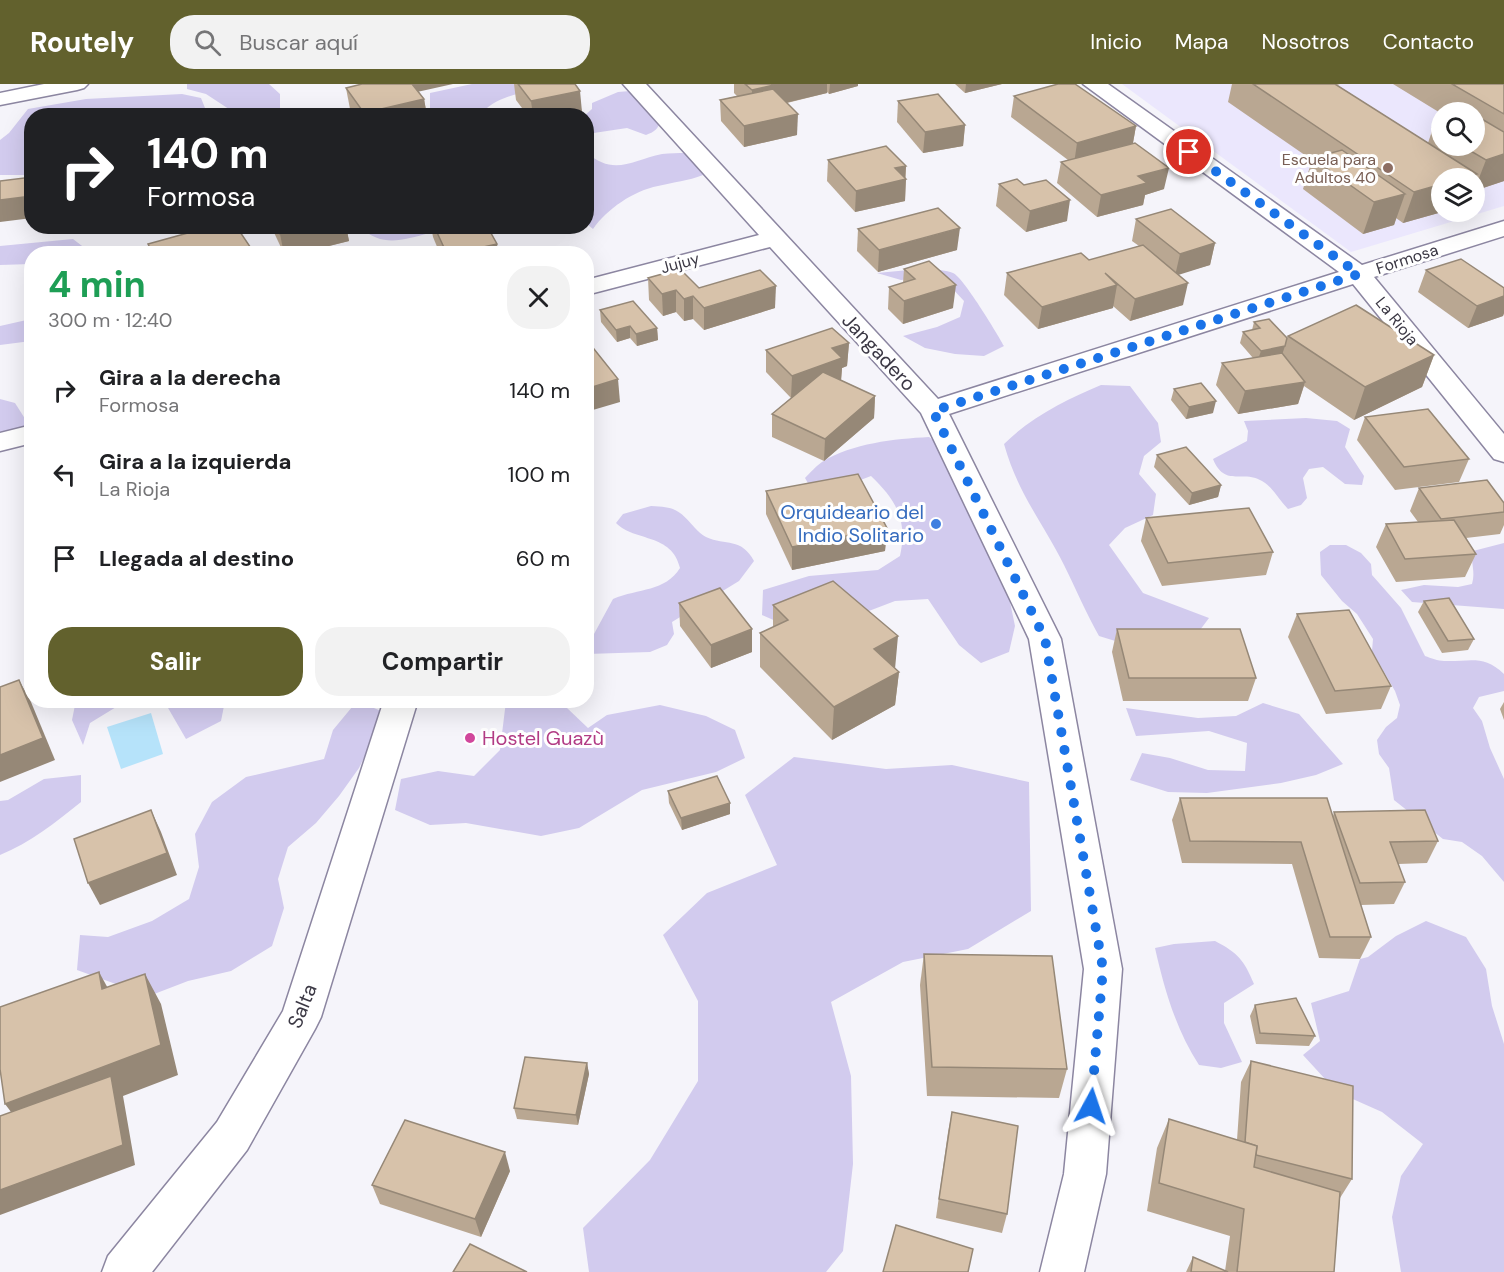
<!DOCTYPE html>
<html lang="es">
<meta charset="utf-8">
<style>
:root{--surface:#fff;--page:#f2f2f2;--text:#202124;--muted:#757577;--accent:#62612d}
body{margin:0;font-family:"DM Sans",sans-serif;background:var(--page);color:var(--text);height:100vh;display:flex;flex-direction:column;font-size:22px;white-space:nowrap}
*{box-sizing:border-box;margin:0}
p{font-size:20px;color:var(--muted)}
.icon{flex:none;width:33px;height:33px;fill:none;stroke:currentColor;stroke-width:2;stroke-linecap:round;stroke-linejoin:round}
.map{position:relative;flex:1;overflow:hidden}
.sheet{position:absolute;left:24px;top:162px;width:570px;height:462px;display:flex;flex-direction:column;background:var(--surface);border-radius:24px;box-shadow:0 6px 24px #0002}
.sheet>*{flex:none}
.top-card{position:absolute;left:24px;top:24px;width:570px;height:126px;border-radius:24px;box-shadow:0 6px 24px #0002;background:#202124;color:#fff;overflow:hidden}
.controls{position:absolute;left:1431px;top:18px;display:grid;gap:12px}
.controls a{display:grid;place-items:center;width:54px;height:54px;border-radius:50%;background:var(--surface);box-shadow:0 6px 24px #0002;font-size:30px}
.pin{position:absolute;display:grid;place-items:center;width:51px;height:51px;color:#fff;margin:-26px;border:3px solid #fff;border-radius:50%;box-shadow:0 2px 6px #0007}
.me{position:absolute;width:66px;margin:-33px;rotate:5deg;stroke-linejoin:round;filter:drop-shadow(0 0 4px #0008)}
.turn{display:flex;align-items:center;gap:21px;height:126px;padding:0 24px;font-size:27px}
.turn .icon{width:78px;height:78px;stroke-width:2.5}
.turn b{display:block;font-size:42px;line-height:51px}
.round{display:grid;place-items:center;flex:none;width:63px;height:63px;border-radius:24px;background:var(--page)}
.head{display:flex;align-items:center;justify-content:space-between;height:102px;padding:0 24px}
h1{font-size:36px;font-weight:700;line-height:45px;color:#1e9e55}
.action{display:flex;gap:12px;margin-top:auto;padding:12px 24px}
.action a{flex:1;height:69px;border-radius:24px;background:var(--accent);color:#fff;font-size:24px;font-weight:700;line-height:69px;text-align:center}
.action a+a{background:var(--page);color:var(--text)}
ul{padding:0;list-style:none}
li{display:flex;align-items:center;gap:18px;height:84px;padding:0 24px}
li div{flex:1}
li b{display:block;font-size:22px}
li em{font-style:normal}
header{display:flex;align-items:center;gap:36px;box-sizing:border-box;height:84px;padding:0 30px;background:var(--accent);color:#fff}
header strong{font-size:28px}
nav{display:flex;gap:33px;margin-inline-start:auto;font-size:21px}
.search{width:420px;height:54px;background:var(--page);display:flex;align-items:center;gap:15px;box-sizing:border-box;padding:0 21px;border-radius:24px;color:var(--muted);font-size:22px}
.map>svg:first-child{display:block}
.built{fill:#ebe7fd;fill-rule:evenodd}
.green{fill:#d2cbee}
.water{fill:#b6e3fa}
.lines{fill:none;stroke-linecap:round;stroke-linejoin:round}
.minor-casing{stroke:#8c86a1;stroke-width:3}
.minor{fill:#fff;fill-rule:evenodd}
.wall{fill:#b9a792}
.shaded-wall{fill:#968877}
.building{fill:#d7c2aa;stroke:#968877;stroke-width:1.5}
.route{stroke:#1a73e8;stroke-width:10;stroke-dasharray:0 18}
.education-dot{fill:#8d6e63;stroke:#fff;stroke-width:2}
.shop-dot{fill:#3f7fe0;stroke:#fff;stroke-width:2}
.hotel-dot{fill:#d1479c;stroke:#fff;stroke-width:2}
.labels{text-anchor:middle;dominant-baseline:central;stroke-width:6;stroke-linejoin:round;paint-order:stroke}
.far-education-label{font-size:16px;fill:#785e54;stroke:#fff;text-anchor:end}
.far-street-label{font-size:16px;fill:#3b3844;stroke:#fff}
.street-label{font-size:20px;fill:#3b3844;stroke:#fff}
.shop-label{font-size:20px;fill:#366cbe;stroke:#fff;text-anchor:end}
.hotel-label{font-size:20px;fill:#b23c85;stroke:#fff;text-anchor:start}
</style>
<header>
<strong>Routely</strong>
<div class="search"><svg class="icon" aria-label="search" viewBox="0 0 24 24"><circle cx="10" cy="10" r="6"/><path d="M15 15l6 6"/></svg>Buscar aquí</div>
<nav><a>Inicio</a><a>Mapa</a><a>Nosotros</a><a>Contacto</a></nav>
</header>
<div class="map">
<svg width="1504" height="1188" viewBox="0 0 1504 1188">
<rect width="100%" height="100%" fill="#f5f4fa"/>
<!-- built -->
<path class="built" d="M1122,0H1504V122L1351,168ZM1442,28H1474V62H1442ZM1442,94H1474V128H1442Z"/>
<!-- green -->
<g class="green">
<polygon points="187,0 269,0 280,10 280,31 238,31 206,10 187,5"/>
<path d="M472,0H571C545,5 495,8 481,31H437L430,26V9Z"/>
<path d="M630,7L660,36C659,45 654,48 646,51L627,44L587,50L586,32H584L592,25V19L618,8Z"/>
<polygon points="182,10 201,14 205,24 205,31 32,32 31,85 24,91 0,91 0,56 9,49 28,25 86,15"/>
<path d="M586,68C614,93 632,76 662,70C670,69 678,69 686,69L697,79L703,91C688,97 674,98 658,102C633,107 607,125 593,145L587,140Z"/>
<path d="M360,143H432L430,149C402,156 383,164 360,143Z"/>
<polygon points="73,155 86,165 89,169 32,170 31,180 0,181 0,162"/>
<path d="M930,184C937,186 946,186 953,189C963,193 997,249 1004,262L984,272L955,270L925,264L903,252L937,243L960,233L964,217L950,202L928,193L901,196L877,189Z"/>
<polygon points="31,235 31,257 0,261 0,242"/>
<path d="M1101,301L1130,302L1158,339L1161,358L1144,372L1139,390L1156,410L1153,431L1125,444L1109,461L1143,509L1209,534L1194,554L1125,560L1099,552C1086,529 1076,505 1064,481C1042,437 1018,410 1004,360C1030,334 1067,315 1101,301Z"/>
<polygon points="0,315 15,319 29,341 19,350 0,357"/>
<path d="M1306,334L1337,337L1350,345L1345,363L1364,392L1362,401L1345,400L1323,383L1309,385L1303,394L1307,414L1301,421L1288,425C1279,416 1273,403 1262,397C1242,385 1225,404 1213,375L1247,357L1248,347L1244,337Z"/>
<path d="M929,353L938,359L1005,494L1015,542L1009,568L981,579L959,561L928,515L895,517L861,530L778,538L762,531L763,506L809,492L878,486L900,472C908,436 896,416 871,392L816,413L805,394C810,389 816,382 822,378C853,359 894,355 929,353Z"/>
<path d="M651,422C676,423 679,426 695,444C698,447 702,451 706,453C726,462 741,453 754,477L739,497L672,538L674,550L667,561L650,568L587,570L586,554L594,550L613,515C639,504 665,508 680,484C672,449 635,458 616,439L623,430Z"/>
<path d="M1504,459V525L1412,518L1401,506L1424,501L1458,503L1472,500C1476,487 1470,479 1473,467Z"/>
<path d="M1330,461H1346L1361,469L1371,480L1372,491L1401,524L1425,572C1431,574 1438,577 1444,577C1470,578 1483,570 1504,590V607L1479,613L1473,624L1482,637L1490,664L1504,695V798L1482,772L1462,758L1443,755L1394,716L1389,684L1379,670L1377,656L1386,643L1397,634L1400,621L1395,607L1372,567L1373,555L1357,530L1342,517L1321,491L1320,468Z"/>
<polygon points="76,616 126,616 126,617 90,639 83,661 72,636"/>
<polygon points="164,617 225,617 221,637 186,655"/>
<polygon points="357,617 386,629 359,684 339,712 316,739 288,763 278,795 284,824 272,862 231,887 188,897 149,912 77,886 80,851 108,853 152,837 189,815 199,783 195,750 212,718 246,693 324,675 333,646"/>
<polygon points="506,617 564,617 567,624 588,644 607,631 660,621 706,632 735,646 745,674 716,688 642,706 579,744 541,752 466,739 430,741 395,726 401,695 438,687 474,692 500,666"/>
<polygon points="1263,619 1299,630 1343,680 1316,691 1281,699 1207,709 1168,708 1130,696 1142,669 1170,674 1208,686 1245,687 1247,659 1209,647 1136,652 1126,624 1198,634 1236,632"/>
<polygon points="794,673 886,685 952,681 1029,698 1031,827 968,865 903,878 831,918 851,992 853,1080 843,1167 826,1188 589,1188 583,1144 650,1076 698,997 698,917 663,851 707,809 777,781 745,711"/>
<path d="M81,691V718C56,738 30,759 0,771V717L8,716L44,695Z"/>
<polygon points="1426,837 1466,853 1486,885 1492,922 1504,960 1504,1188 1401,1188 1392,1133 1401,1092 1423,1060 1382,1028 1337,1008 1303,971 1320,957 1311,919 1349,907 1360,875 1368,873 1396,852"/>
<path d="M1215,857C1238,869 1244,876 1254,900L1224,919V939L1242,978L1221,984L1199,981C1176,946 1164,904 1155,864L1174,860Z"/>
</g>
<!-- water -->
<polygon class="water" points="151,629 163,670 121,685 107,643"/>
<g class="lines">
<defs>
<g id="minor">
<polygon points="44,0 88,0 84,4 77,6 0,21 0,9"/>
<polygon points="623,0 646,0 938,315 1339,188 1083,0 1108,0 1362,181 1504,137 1504,152 1374,193 1504,350 1504,378 1494,375 1353,200 949,330 1061,555 1122,885 1106,1090 1084,1188 1040,1188 1064,1090 1084,885 1029,555 921,329 770,163 586,211 586,196 759,151"/>
<polygon points="32,341 32,359 0,367 0,349"/>
<polygon points="384,616 418,616 321,933 315,945 247,1066 152,1188 102,1188 108,1172 217,1038 283,927"/>
</g>
</defs>
<!-- minor casing -->
<use href="#minor" class="minor-casing"/>
<!-- minor -->
<use href="#minor" class="minor"/>
</g>
<!-- wall -->
<g class="wall">
<polygon points="514,0 575,0 582,28 565,32 528,32 516,16"/>
<polygon points="734,0 858,0 858,2 829,10 827,8 827,9 787,19 797,51 744,63 721,37 720,16 737,12 734,9"/>
<polygon points="955,0 1002,0 965,9"/>
<polygon points="1232,0 1340,0 1337,1 1428,59 1433,44 1442,42 1442,62 1474,62 1474,28 1442,28 1442,30 1393,0 1504,0 1504,97 1474,107 1474,94 1442,128 1403,139 1396,134 1394,141 1363,150 1303,105 1312,76 1228,18"/>
<polygon points="346,4 419,8 424,15 427,32 355,32 350,25"/>
<polygon points="1014,12 1136,42 1133,59 1164,105 1145,111 1143,121 1097,133 1057,99 1061,78 1068,76 1011,33"/>
<polygon points="898,17 965,41 963,62 923,69 897,38"/>
<polygon points="828,76 906,82 905,117 855,128 827,97"/>
<polygon points="999,100 1067,137 1026,148 996,122"/>
<polygon points="1136,135 1215,159 1210,181 1178,190 1183,221 1130,237 1113,222 1113,224 1038,245 1004,211 1007,189 1089,176 1139,162 1132,157"/>
<polygon points="271,142 346,142 349,157 297,170 284,170"/>
<polygon points="431,142 487,142 497,160 498,170 440,170 433,153"/>
<polygon points="858,145 957,166 878,188 857,167"/>
<polygon points="904,185 953,224 903,240 888,225 889,203 903,199"/>
<polygon points="1426,186 1504,204 1504,229 1503,232 1468,244 1418,208"/>
<polygon points="648,194 699,204 775,224 704,246 693,235 684,237 676,228 663,232 649,216"/>
<polygon points="600,226 657,244 658,256 637,262 630,254 617,258 601,238"/>
<polygon points="1254,238 1287,254 1288,252 1434,271 1422,303 1354,336 1304,302 1298,320 1238,330 1216,301 1222,279 1253,274 1240,259 1243,248 1252,246"/>
<polygon points="849,259 847,282 842,284 841,296 875,312 874,334 824,377 772,353 772,330 791,314 766,288 766,266"/>
<polygon points="1174,305 1213,329 1186,335 1171,316"/>
<polygon points="1365,333 1469,375 1459,398 1395,406 1357,356"/>
<polygon points="1157,371 1221,401 1218,413 1189,421 1154,383"/>
<polygon points="1419,404 1504,419 1504,441 1500,450 1466,454 1476,470 1465,493 1396,498 1376,463 1386,440 1418,438 1410,427"/>
<polygon points="766,407 887,444 885,467 792,486 766,430"/>
<polygon points="1146,434 1273,468 1266,491 1162,502 1141,457"/>
<polygon points="1424,517 1474,555 1468,566 1442,569 1418,528"/>
<polygon points="679,519 752,568 711,584 680,542"/>
<polygon points="773,521 895,584 899,588 895,621 832,656 760,583 760,549 773,543"/>
<polygon points="1297,530 1391,602 1381,625 1326,630 1288,553"/>
<polygon points="1117,545 1256,594 1248,617 1123,617 1112,568"/>
<polygon points="1504,618 1504,636 1500,625"/>
<polygon points="668,707 730,730 682,746 669,719"/>
<polygon points="1180,714 1333,732 1334,728 1438,757 1427,779 1398,780 1405,798 1394,820 1361,821 1371,853 1360,875 1319,874 1292,780 1182,779 1172,736"/>
<polygon points="924,870 1067,985 1059,1014 927,1012 920,901"/>
<polygon points="1255,921 1315,952 1309,962 1256,960 1250,932"/>
<polygon points="1251,977 1352,1095 1340,1114 1334,1188 1186,1188 1193,1173 1225,1187 1230,1152 1147,1127 1157,1064 1169,1035 1237,1056 1241,998"/>
<polygon points="587,979 589,990 578,1041 517,1035 514,1024"/>
<polygon points="952,1028 1007,1130 1002,1149 936,1134 948,1048"/>
<polygon points="510,1087 481,1153 380,1120 372,1101"/>
</g>
<!-- shaded-wall -->
<g class="shaded-wall">
<polygon points="406,0 453,0 408,10"/>
<polygon points="778,0 827,0 827,9 752,27 752,6"/>
<polygon points="830,0 858,0 858,2 829,10"/>
<polygon points="966,0 1002,0 965,9"/>
<polygon points="580,7 582,28 565,32 533,32 531,17"/>
<polygon points="424,15 427,32 364,32 364,29"/>
<polygon points="798,30 797,51 744,63 744,42"/>
<polygon points="965,41 963,62 923,69 925,48"/>
<polygon points="1136,42 1132,64 1074,80 1077,59"/>
<polygon points="1504,70 1504,97 1474,107 1486,76"/>
<polygon points="906,82 905,95 906,95 905,117 855,128 856,107 895,84"/>
<polygon points="1169,84 1164,105 1145,111 1143,121 1097,133 1101,111 1138,92"/>
<polygon points="1477,90 1474,95 1474,94 1459,94"/>
<polygon points="1442,100 1442,128 1403,139 1414,108"/>
<polygon points="1405,110 1394,141 1363,150 1374,118"/>
<polygon points="32,112 32,134 0,138 0,116"/>
<polygon points="1070,116 1067,137 1026,148 1030,127"/>
<polygon points="314,142 346,142 349,157 297,170 284,170 280,150"/>
<polygon points="960,144 957,166 878,188 879,166"/>
<polygon points="1215,159 1210,181 1175,192 1180,170"/>
<polygon points="497,160 498,170 452,170"/>
<polygon points="1188,199 1183,221 1130,237 1135,215"/>
<polygon points="956,201 953,224 903,240 904,217"/>
<polygon points="1117,201 1113,224 1038,245 1042,223"/>
<polygon points="776,202 775,224 704,246 704,224"/>
<polygon points="676,206 676,228 663,232 662,210"/>
<polygon points="693,212 693,235 684,237 684,215"/>
<polygon points="1504,212 1504,229 1503,232 1468,244 1477,222"/>
<polygon points="630,242 630,254 617,258 616,246"/>
<polygon points="657,244 658,256 637,262 636,250"/>
<polygon points="849,259 847,282 842,284 841,297 791,314 792,292 832,264"/>
<polygon points="1285,262 1281,274 1257,278 1261,267"/>
<polygon points="1434,271 1422,303 1354,336 1365,303"/>
<polygon points="618,295 620,318 586,328 586,305"/>
<polygon points="1305,298 1298,320 1238,330 1245,307"/>
<polygon points="875,312 874,334 824,377 825,355"/>
<polygon points="1216,317 1213,329 1186,335 1189,323"/>
<polygon points="1221,401 1218,413 1189,421 1192,409"/>
<polygon points="887,444 885,467 792,486 792,463"/>
<polygon points="752,545 752,568 711,584 711,561"/>
<polygon points="898,552 895,585 874,565"/>
<polygon points="899,588 895,621 832,656 834,623"/>
<polygon points="19,596 31,618 55,676 0,698 0,671"/>
<polygon points="730,719 730,730 682,746 681,734"/>
<polygon points="151,726 161,748 177,791 100,821 88,799"/>
<polygon points="99,888 116,919 102,905"/>
<polygon points="145,890 161,920 178,991 123,1012 135,1081 0,1131 0,1106 27,1049 5,1020"/>
<polygon points="587,979 589,990 578,1041 576,1031"/>
<polygon points="505,1068 510,1087 481,1153 475,1135"/>
</g>
<!-- building -->
<g class="building">
<polygon points="362,0 412,0 424,15 364,29 346,4"/>
<polygon points="518,0 575,0 580,7 531,17"/>
<polygon points="745,0 778,0 752,6"/>
<polygon points="1058,0 1075,0 1136,42 1077,59 1014,12"/>
<polygon points="1253,0 1335,0 1477,90 1459,94 1442,94 1442,100 1414,108"/>
<polygon points="1452,0 1504,0 1504,30"/>
<polygon points="773,5 798,30 744,42 720,16"/>
<polygon points="938,10 965,41 925,48 898,17"/>
<polygon points="1475,31 1504,48 1504,70 1486,76 1462,62 1474,62 1474,32"/>
<polygon points="1442,42 1442,49 1433,44"/>
<polygon points="1135,59 1169,84 1138,92 1147,99 1101,111 1061,78"/>
<polygon points="886,62 906,82 895,84 906,95 856,107 828,76"/>
<polygon points="1342,66 1405,110 1374,118 1312,74"/>
<polygon points="32,93 32,112 0,116 0,97"/>
<polygon points="1017,95 1024,101 1046,96 1070,116 1030,127 999,100"/>
<polygon points="938,124 960,144 879,166 858,145"/>
<polygon points="1171,125 1215,159 1180,170 1136,135"/>
<polygon points="213,142 236,142 255,170 153,170 148,160"/>
<polygon points="276,142 314,142 280,150"/>
<polygon points="434,142 487,142 497,160 452,170 447,170"/>
<polygon points="1143,161 1188,199 1135,215 1105,189 1117,201 1042,223 1007,189 1081,169 1089,176"/>
<polygon points="1461,175 1504,204 1504,212 1477,222 1426,186"/>
<polygon points="929,177 956,201 904,217 889,203 915,195 904,185"/>
<polygon points="680,185 699,204 760,186 776,202 704,224 693,212 684,215 676,206 662,210 648,194"/>
<polygon points="633,217 657,244 636,250 630,242 616,246 600,226"/>
<polygon points="1356,221 1434,271 1365,303 1288,252"/>
<polygon points="1269,235 1287,254 1285,262 1261,267 1243,248 1260,244 1254,238"/>
<polygon points="832,244 849,259 832,264 842,274 792,292 766,266"/>
<polygon points="586,255 618,295 586,305 586,288 588,287 586,285"/>
<polygon points="1282,269 1305,298 1245,307 1222,279"/>
<polygon points="823,288 875,312 825,355 772,330"/>
<polygon points="1201,299 1216,317 1189,323 1174,305"/>
<polygon points="1428,325 1469,375 1404,383 1365,333"/>
<polygon points="1186,363 1221,401 1192,409 1157,371"/>
<polygon points="858,390 887,444 792,463 766,407"/>
<polygon points="1487,396 1504,419 1504,428 1441,435 1419,404"/>
<polygon points="1249,424 1273,468 1168,479 1146,434"/>
<polygon points="1454,436 1476,470 1405,475 1386,440"/>
<polygon points="833,497 898,552 874,565 899,588 834,623 760,549 788,536 773,521"/>
<polygon points="720,504 752,545 711,561 679,519"/>
<polygon points="1449,514 1474,555 1448,557 1424,517"/>
<polygon points="1349,526 1391,602 1335,607 1297,530"/>
<polygon points="1117,545 1240,545 1256,594 1129,594"/>
<polygon points="19,596 43,654 0,671 0,603"/>
<polygon points="717,692 730,719 681,734 668,707"/>
<polygon points="1180,714 1327,714 1371,853 1330,853 1301,758 1190,757"/>
<polygon points="151,726 167,769 88,799 74,755"/>
<polygon points="1425,726 1438,757 1390,758 1405,798 1360,799 1334,728"/>
<polygon points="924,870 1052,872 1067,985 932,983"/>
<polygon points="99,888 102,905 145,890 161,961 5,1020 0,985 0,923"/>
<polygon points="1296,914 1315,952 1260,949 1255,921"/>
<polygon points="525,973 587,979 576,1031 514,1024"/>
<polygon points="1251,977 1353,1002 1352,1095 1256,1071 1257,1062 1245,1058"/>
<polygon points="111,992 123,1061 0,1106 0,1032"/>
<polygon points="952,1028 1018,1042 1007,1130 939,1115"/>
<polygon points="1169,1035 1257,1062 1254,1083 1340,1108 1334,1188 1237,1188 1244,1125 1159,1099"/>
<polygon points="405,1036 505,1068 475,1135 372,1101"/>
<polygon points="896,1141 973,1165 968,1188 883,1188"/>
<polygon points="470,1160 527,1188 453,1188"/>
<polygon points="1193,1173 1228,1188 1191,1188"/>
</g>
<g class="lines">
<!-- route -->
<polyline class="route" points="1091,1022 1103,885 1045,555 933,327 1359,190 1189,68"/>
</g>
<!-- markers -->
<circle class="education-dot" cx="1388" cy="84" r="6"/>
<circle class="shop-dot" cx="936" cy="440" r="6"/>
<circle class="hotel-dot" cx="470" cy="654" r="6"/>
<g class="labels">
<!-- far-education labels -->
<g class="far-education-label">
<text x="1376" y="75">Escuela para<tspan x="1376" dy="18">Adultos 40</tspan></text>
</g>
<!-- far-street labels -->
<g class="far-street-label">
<text transform="translate(1407 175) rotate(-18)">Formosa</text>
<text transform="translate(680 179) rotate(-15)">Jujuy</text>
<text transform="translate(1397 237) rotate(51)">La Rioja</text>
</g>
<!-- street labels -->
<g class="street-label">
<text transform="translate(879 268) rotate(47)">Jangadero</text>
<text transform="translate(302 922) rotate(-68)">Salta</text>
</g>
<!-- shop labels -->
<g class="shop-label">
<text x="924" y="428">Orquideario del<tspan x="924" dy="23">Indio Solitario</tspan></text>
</g>
<!-- hotel labels -->
<g class="hotel-label">
<text x="482" y="654">Hostel Guazù</text>
</g>
</g>
</svg>
<div class="controls">
<a><svg class="icon" aria-label="search" viewBox="0 0 24 24"><circle cx="10" cy="10" r="6"/><path d="M15 15l6 6"/></svg></a>
<a><svg class="icon" aria-label="layers" viewBox="0 0 24 24"><path d="M12 4l9 5-9 5-9-5zM3 14l9 5 9-5"/></svg></a>
</div>
<div class="pin" style="left:1189px;top:68px;background:#d93025"><svg class="icon" aria-label="arrive" viewBox="0 0 24 24"><path d="M6 21V4h12l-3 4 3 4H6"/></svg></div>
<svg class="me" style="left:1091px;top:1022px" viewBox="-20 -20 40 40"><path d="M0-17L14 15 0 8-14 15z" fill="#1a73e8" stroke="#fff" stroke-width="4"/></svg>
<div class="top-card">
<div class="turn"><svg class="icon" aria-label="right" viewBox="0 0 24 24"><path d="M7 20v-9h11M14 6l5 5-5 5"/></svg><div><b>140 m</b>Formosa</div></div>
</div>
<section class="sheet">
<div class="head"><div><h1>4 min</h1><p>300 m · 12:40</p></div><a class="round"><svg class="icon" aria-label="close" viewBox="0 0 24 24"><path d="M6 6l12 12M18 6L6 18"/></svg></a></div>
<ul>
<li><svg class="icon" aria-label="right" viewBox="0 0 24 24"><path d="M7 20v-9h11M14 6l5 5-5 5"/></svg><div><b>Gira a la derecha</b><p>Formosa</p></div><em>140 m</em></li>
<li><svg class="icon" aria-label="left" viewBox="0 0 24 24"><path d="M17 20v-9H6M10 6l-5 5 5 5"/></svg><div><b>Gira a la izquierda</b><p>La Rioja</p></div><em>100 m</em></li>
<li><svg class="icon" aria-label="arrive" viewBox="0 0 24 24"><path d="M6 21V4h12l-3 4 3 4H6"/></svg><div><b>Llegada al destino</b></div><em>60 m</em></li>
</ul>
<div class="action"><a>Salir</a><a>Compartir</a></div>
</section>
</div>
